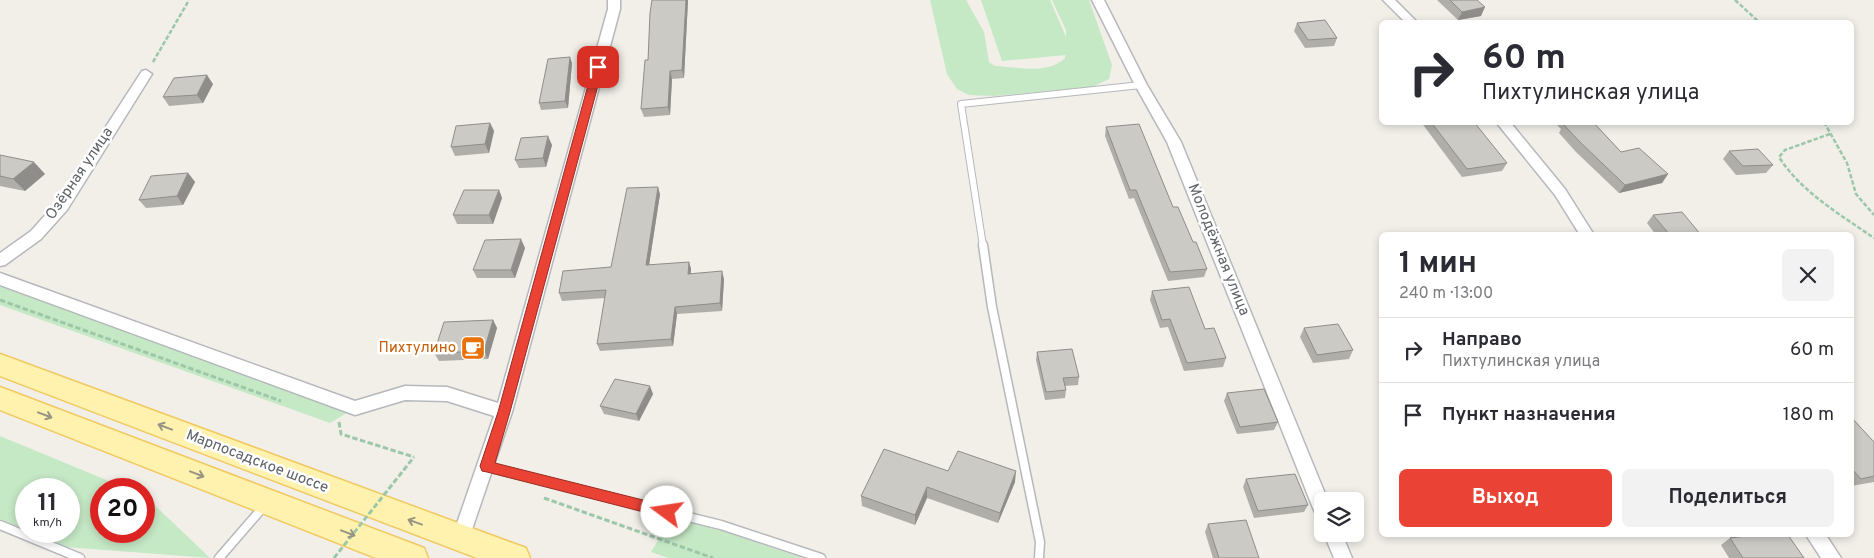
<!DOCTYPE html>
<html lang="ru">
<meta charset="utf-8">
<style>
:root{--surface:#fff;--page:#f2f2f3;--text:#2b2b33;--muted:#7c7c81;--line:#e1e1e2;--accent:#ea4335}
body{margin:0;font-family:Overpass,sans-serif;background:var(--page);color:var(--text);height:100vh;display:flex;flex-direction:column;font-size:19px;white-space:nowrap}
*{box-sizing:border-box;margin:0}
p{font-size:16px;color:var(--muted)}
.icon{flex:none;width:28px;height:28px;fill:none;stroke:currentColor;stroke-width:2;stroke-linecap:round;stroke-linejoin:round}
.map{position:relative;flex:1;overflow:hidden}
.panel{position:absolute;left:1379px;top:232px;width:475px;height:305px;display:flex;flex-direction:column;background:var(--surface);border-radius:8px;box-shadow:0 2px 8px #0003}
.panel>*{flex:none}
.guide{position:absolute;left:1379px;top:20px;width:475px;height:105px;border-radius:8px;box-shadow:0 2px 8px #0003;background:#fff;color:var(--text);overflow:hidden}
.tools{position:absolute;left:1314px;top:492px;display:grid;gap:10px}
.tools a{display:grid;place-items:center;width:50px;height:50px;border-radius:8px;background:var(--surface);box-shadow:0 2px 8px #0003;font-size:25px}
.speed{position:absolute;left:15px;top:478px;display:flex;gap:10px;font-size:25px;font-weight:700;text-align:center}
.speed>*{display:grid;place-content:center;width:65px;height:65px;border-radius:50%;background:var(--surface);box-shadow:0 2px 8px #0003;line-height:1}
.speed small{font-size:12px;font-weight:400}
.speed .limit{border:8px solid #d22;background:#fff;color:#111}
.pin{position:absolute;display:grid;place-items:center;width:42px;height:42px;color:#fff;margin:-21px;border-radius:10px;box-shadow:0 2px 8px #0006}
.me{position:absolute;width:55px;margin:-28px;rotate:284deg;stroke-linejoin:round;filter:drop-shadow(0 0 4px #0008)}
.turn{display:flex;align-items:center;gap:18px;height:105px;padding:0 20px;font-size:22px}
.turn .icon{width:65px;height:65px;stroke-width:2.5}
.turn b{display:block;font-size:35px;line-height:42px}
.round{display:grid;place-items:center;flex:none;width:52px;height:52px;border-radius:8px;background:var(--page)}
.overview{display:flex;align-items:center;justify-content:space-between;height:85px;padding:0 20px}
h1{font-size:30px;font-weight:700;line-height:38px}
.action{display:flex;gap:10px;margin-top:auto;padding:10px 20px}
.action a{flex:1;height:58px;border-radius:8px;background:var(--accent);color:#fff;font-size:20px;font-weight:700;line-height:58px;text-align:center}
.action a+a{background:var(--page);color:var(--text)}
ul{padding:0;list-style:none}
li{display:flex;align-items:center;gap:15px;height:65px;padding:0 20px;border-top:1px solid var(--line)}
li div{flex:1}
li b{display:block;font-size:19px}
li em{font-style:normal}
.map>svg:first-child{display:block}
.green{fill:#c5e8c5}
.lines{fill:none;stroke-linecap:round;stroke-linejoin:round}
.service-far1-casing{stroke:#b5b8bc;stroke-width:8}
.service-casing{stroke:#b5b8bc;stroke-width:11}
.minor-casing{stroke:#b5b8bc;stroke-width:3}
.primary-casing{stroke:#f2c960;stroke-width:3}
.path-far1{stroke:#9cc7a9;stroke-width:2.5;stroke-dasharray:4.5 2;stroke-linecap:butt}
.path{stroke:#9cc7a9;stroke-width:3;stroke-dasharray:5.5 2.5;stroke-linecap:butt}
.service-far1{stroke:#fff;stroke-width:6}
.service{stroke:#fff;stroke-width:8}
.minor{fill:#fff;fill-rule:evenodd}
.primary{fill:#fff2af;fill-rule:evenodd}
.path-bridge{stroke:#9cc7a9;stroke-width:3;stroke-dasharray:5.5 2.5;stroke-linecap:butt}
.wall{fill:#afaea9}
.shaded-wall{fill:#8f8d8a}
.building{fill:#cccac5;stroke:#8f8d8a}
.oneway{stroke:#979581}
.route{fill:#ea4335;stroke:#982c22}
.labels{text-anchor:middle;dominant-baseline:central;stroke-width:5;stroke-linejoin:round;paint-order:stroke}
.street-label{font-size:15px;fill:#5f6368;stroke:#fff}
.food-label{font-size:15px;fill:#c56008;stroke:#fff;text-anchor:end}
</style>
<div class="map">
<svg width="1874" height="558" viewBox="0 0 1874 558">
<rect width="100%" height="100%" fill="#f1efe8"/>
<!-- green -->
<g class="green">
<path d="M930,0H966L984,32L989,62L995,66C1017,67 1048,75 1065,58V55L1002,61L981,0H1050L1066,37V30L1052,0H1089L1112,65L1109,79L1092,87L994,96L969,95L957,89L947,74Z"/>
<polygon points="0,279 355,408 330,423 0,305"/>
<polygon points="0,436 128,489 101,489 101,531 144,531 144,495 210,558 66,547 28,531 69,531 69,489 26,489 26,530 0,519"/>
<polygon points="673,515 803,558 668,558 651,552"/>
</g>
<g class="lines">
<defs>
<polyline id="service-far1" points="983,246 961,104 1141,85"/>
<g id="service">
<polyline points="983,245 992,307 1040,542 1039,558"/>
<polyline points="487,467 721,525 821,558"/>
<polyline points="0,525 80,558"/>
<polyline points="219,558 265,505"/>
</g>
<g id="minor">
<polygon points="608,0 620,0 620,9 512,412 467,544 461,546 455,544 452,538 494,416 447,401 405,400 355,415 0,285 0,273 355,401 405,386 447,387 498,403 608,9"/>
<polygon points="1092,0 1104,0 1147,85 1181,142 1328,501 1322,501 1322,516 1316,514 1313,508 1167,142 1135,85"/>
<polygon points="1383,0 1395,0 1417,22 1405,22"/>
<polygon points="146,70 152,74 67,210 41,239 5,265 0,266 0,253 31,231 57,202 142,71"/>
<polygon points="1496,122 1510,122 1565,189 1594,235 1580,235 1555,195"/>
<polygon points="1324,534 1342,534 1352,558 1334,558"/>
<polygon points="1806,535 1826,535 1841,558 1821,558"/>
</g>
<g id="primary">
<polygon points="0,354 515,544 526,548 530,558 477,558 0,376"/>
<polygon points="0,387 424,548 428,558 376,558 0,410"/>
</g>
</defs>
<!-- service-far1 casing -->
<use href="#service-far1" class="service-far1-casing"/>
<!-- service casing -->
<use href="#service" class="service-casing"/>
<!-- minor casing -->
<use href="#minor" class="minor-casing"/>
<!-- primary casing -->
<use href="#primary" class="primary-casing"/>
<!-- path-far1 -->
<g class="path-far1">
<polyline points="1735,0 1759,22"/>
<polyline points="153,62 189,0"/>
<polyline points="1824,122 1847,163 1856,194 1874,215"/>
<path d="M1830,134L1785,150L1779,157C1801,192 1841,215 1874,238"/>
</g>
<!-- path -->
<g class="path">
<polyline points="0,300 281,401"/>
<polyline points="339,422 341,434 414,457"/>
<polyline points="544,498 713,558"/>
</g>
<!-- service-far1 -->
<use href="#service-far1" class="service-far1"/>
<!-- service -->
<use href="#service" class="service"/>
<!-- minor -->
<use href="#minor" class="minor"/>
<!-- primary -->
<use href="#primary" class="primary"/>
<!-- path-bridge -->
<polyline class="path-bridge" points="334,558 414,457"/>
</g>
<!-- wall -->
<g class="wall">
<polygon points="652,0 688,0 684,78 672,79 670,115 644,117 641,109 648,60"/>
<polygon points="1437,0 1477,0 1481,16 1458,20"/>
<polygon points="1297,23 1337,38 1334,46 1305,48 1294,31"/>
<polygon points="572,63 568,108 541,110 539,103"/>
<polygon points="213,84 203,103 169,106 163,97"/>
<polygon points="1421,122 1455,122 1507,163 1502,171 1462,177"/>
<polygon points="1554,122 1593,122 1621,152 1668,174 1662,183 1619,193 1576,152 1559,133 1561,129"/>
<polygon points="490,123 494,131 489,153 455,156 451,147"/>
<polygon points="1106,127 1173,207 1193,242 1207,269 1204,277 1168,281 1134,198 1129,199 1105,136"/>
<polygon points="552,145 546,167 519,168 515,160"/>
<polygon points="1729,151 1773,165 1766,173 1736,175 1723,159"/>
<polygon points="0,155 45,174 25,191 0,186"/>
<polygon points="188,173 195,182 183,205 146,208 139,200"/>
<polygon points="499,190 502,198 493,224 457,224 453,215"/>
<polygon points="660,194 649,265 689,262 691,269 691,274 724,279 722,311 677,314 673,346 600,351 597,344 605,298 562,301 559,293 611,267"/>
<polygon points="1653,215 1701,235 1656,235 1647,223"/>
<polygon points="525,248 515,278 477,278 473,270"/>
<polygon points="1152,291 1205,329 1226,358 1223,367 1184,371 1168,327 1160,328 1150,300"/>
<polygon points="493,320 497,328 488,359 439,361 434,353"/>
<polygon points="1304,328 1353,350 1349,359 1313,363 1300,337"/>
<polygon points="1037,352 1079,377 1078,385 1065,386 1066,390 1065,398 1045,400 1036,360"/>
<polygon points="1227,393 1278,422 1274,430 1237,434 1224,401"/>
<polygon points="653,394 639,421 604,414 600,406"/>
<polygon points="1851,417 1874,442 1874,482 1851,486"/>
<polygon points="948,471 1015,482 998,523 927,498 915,525 862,506 861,496"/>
<polygon points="1246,479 1308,505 1304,512 1254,518 1243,487"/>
<polygon points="1208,524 1259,558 1213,558 1205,532"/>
<polygon points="1731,535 1788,535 1804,558 1729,558 1721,545 1730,538 1732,537"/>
</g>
<!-- shaded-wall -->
<g class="shaded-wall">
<polygon points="686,0 688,0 684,78 682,70"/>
<polygon points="1485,7 1481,16 1458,20 1462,12"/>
<polygon points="570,57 572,63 568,108 565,101"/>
<polygon points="670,71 672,79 670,115 668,107"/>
<polygon points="207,75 213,84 203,103 197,95"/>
<polygon points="490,123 494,131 489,153 485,144"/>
<polygon points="548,136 552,145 546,167 543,158"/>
<polygon points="34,162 45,174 25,191 13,179"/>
<polygon points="188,173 195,182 183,205 177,196"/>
<polygon points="1668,174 1662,183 1619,193 1625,185"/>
<polygon points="658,187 660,194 648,272 646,265"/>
<polygon points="499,190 502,198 493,224 489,215"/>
<polygon points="521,239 525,248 515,278 511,270"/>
<polygon points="689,262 691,269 690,281 688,274"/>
<polygon points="722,271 724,279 722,311 720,303"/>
<polygon points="675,307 677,314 673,346 671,339"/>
<polygon points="493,320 497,328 488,359 484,351"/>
<polygon points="650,386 653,394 639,421 636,414"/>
<polygon points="1016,471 1015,482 998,523 1000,513"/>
<polygon points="927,487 927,498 915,525 915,515"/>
</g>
<!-- building -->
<g class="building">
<polygon points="652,0 686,0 682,70 670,71 668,107 641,109 645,60 648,60 650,13"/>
<polygon points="1450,0 1477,0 1485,7 1462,12"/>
<polygon points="1325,20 1337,38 1308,40 1297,23"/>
<polygon points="570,57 565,101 539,103 548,59"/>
<polygon points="207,75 197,95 163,97 174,78"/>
<polygon points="1431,122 1474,122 1507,163 1467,169"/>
<polygon points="1568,122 1593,122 1621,152 1639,148 1668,174 1625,185 1581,143 1564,125 1570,124"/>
<polygon points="490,123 485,144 451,147 456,126"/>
<polygon points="1139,124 1173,207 1178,207 1193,242 1196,242 1207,269 1170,272 1136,190 1130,190 1106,127"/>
<polygon points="548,136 543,158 515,160 521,138"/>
<polygon points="1758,149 1773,165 1743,166 1729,151"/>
<polygon points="0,155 34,162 13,179 0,176"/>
<polygon points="188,173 177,196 139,200 151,176"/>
<polygon points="658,187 646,265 689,262 688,274 722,271 720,303 675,307 671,339 597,344 606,290 559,293 563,271 611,267 627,188"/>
<polygon points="464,190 499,190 489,215 453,215"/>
<polygon points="1682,212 1701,235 1670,235 1653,215"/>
<polygon points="521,239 511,270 473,270 485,240"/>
<polygon points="1189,287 1205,329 1214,328 1226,358 1187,363 1170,319 1162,320 1152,291"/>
<polygon points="493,320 484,351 434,353 444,322"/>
<polygon points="1338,324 1353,350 1317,355 1304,328"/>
<polygon points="1072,349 1079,377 1063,378 1066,390 1046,392 1037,352"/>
<polygon points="615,379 650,386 636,414 600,406"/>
<polygon points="1264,389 1278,422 1240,427 1227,393"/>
<polygon points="1851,417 1874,442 1874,476 1861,479 1851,468"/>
<polygon points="884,449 948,471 958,451 1016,471 1000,513 927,487 915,515 861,496"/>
<polygon points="1295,474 1308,505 1258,511 1246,479"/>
<polygon points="1246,520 1259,558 1219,558 1208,524"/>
<polygon points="1745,535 1788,535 1804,558 1743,558 1730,538 1746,536"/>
</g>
<!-- one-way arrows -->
<defs><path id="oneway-shaft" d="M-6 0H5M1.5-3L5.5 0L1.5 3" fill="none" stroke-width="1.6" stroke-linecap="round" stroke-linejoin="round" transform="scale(1.25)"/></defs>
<g class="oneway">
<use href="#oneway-shaft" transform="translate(45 415) rotate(21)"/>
<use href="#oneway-shaft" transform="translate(165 427) rotate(-159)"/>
<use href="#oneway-shaft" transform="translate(197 474) rotate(21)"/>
<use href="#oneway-shaft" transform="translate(415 522) rotate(-160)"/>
<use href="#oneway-shaft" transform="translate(348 533) rotate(21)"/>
</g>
<!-- route -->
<polygon class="route" points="598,64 603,67 510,412 495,463 667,506 672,507 674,512 672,516 667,518 487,472 482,471 480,466 498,412 593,67"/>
<!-- icons -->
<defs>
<symbol id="cafe-square" viewBox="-11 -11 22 22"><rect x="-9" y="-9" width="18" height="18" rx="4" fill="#e8710a" stroke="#fff"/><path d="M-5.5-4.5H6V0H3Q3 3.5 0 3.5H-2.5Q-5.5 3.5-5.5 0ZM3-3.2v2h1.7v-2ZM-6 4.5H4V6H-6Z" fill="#fff"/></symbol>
</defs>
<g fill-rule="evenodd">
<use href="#cafe-square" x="459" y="334" width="28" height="28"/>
</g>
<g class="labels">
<!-- street labels -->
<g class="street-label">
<text transform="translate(80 174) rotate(-56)">Озёрная улица</text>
<text transform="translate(1218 250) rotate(68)">Молодёжная улица</text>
<text transform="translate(257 462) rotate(21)">Марпосадское шоссе</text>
</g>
<!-- food labels -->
<g class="food-label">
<text x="456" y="348">Пихтулино</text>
</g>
</g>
</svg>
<div class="tools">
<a><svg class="icon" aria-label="layers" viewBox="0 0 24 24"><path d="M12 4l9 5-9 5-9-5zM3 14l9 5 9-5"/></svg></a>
</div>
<div class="speed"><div>11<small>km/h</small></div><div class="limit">20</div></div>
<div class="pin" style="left:598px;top:67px;background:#d93025"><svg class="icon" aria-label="arrive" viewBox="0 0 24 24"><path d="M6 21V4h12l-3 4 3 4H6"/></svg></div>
<svg class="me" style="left:667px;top:512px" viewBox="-20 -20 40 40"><circle r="19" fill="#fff"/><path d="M0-13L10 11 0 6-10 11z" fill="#ea4335"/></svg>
<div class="guide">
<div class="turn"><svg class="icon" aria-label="right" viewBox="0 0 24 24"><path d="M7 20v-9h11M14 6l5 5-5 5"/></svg><div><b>60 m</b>Пихтулинская улица</div></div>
</div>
<section class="panel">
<div class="overview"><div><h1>1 мин</h1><p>240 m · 13:00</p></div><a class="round"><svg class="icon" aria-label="close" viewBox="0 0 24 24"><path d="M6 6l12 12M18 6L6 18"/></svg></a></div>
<ul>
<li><svg class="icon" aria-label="right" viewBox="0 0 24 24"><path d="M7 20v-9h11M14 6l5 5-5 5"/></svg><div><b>Направо</b><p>Пихтулинская улица</p></div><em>60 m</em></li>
<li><svg class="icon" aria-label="arrive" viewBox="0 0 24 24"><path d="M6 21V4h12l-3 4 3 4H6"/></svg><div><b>Пункт назначения</b></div><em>180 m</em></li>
</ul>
<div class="action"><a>Выход</a><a>Поделиться</a></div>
</section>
</div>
